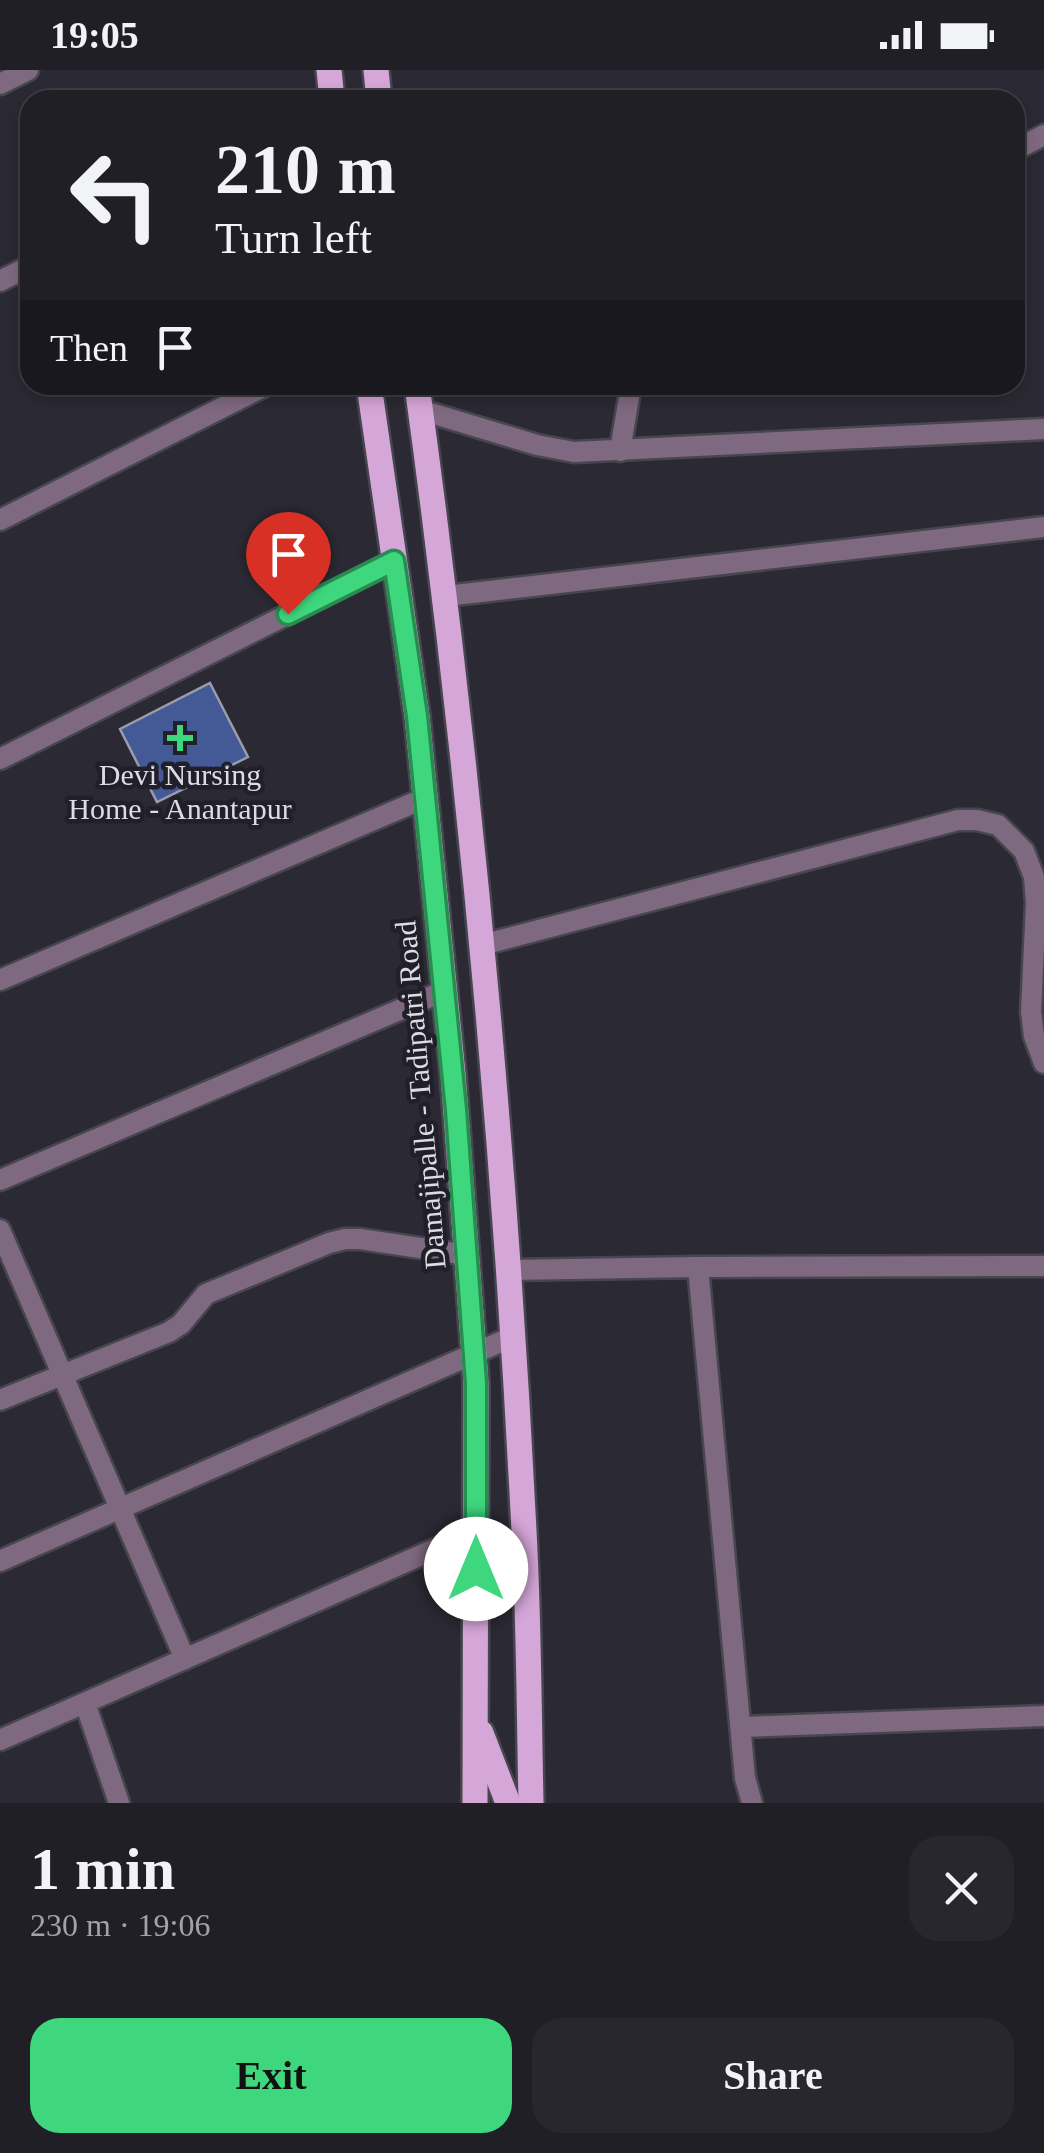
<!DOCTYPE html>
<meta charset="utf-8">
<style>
:root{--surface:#201f26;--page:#28272e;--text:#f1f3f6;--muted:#a2a2a7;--line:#3d3d43;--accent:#3ed77d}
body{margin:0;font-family:Georgia,serif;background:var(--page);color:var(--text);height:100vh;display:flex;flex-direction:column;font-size:38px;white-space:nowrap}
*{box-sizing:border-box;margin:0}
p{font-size:32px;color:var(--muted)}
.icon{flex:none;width:55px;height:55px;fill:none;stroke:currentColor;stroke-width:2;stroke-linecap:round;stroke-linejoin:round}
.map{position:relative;height:1733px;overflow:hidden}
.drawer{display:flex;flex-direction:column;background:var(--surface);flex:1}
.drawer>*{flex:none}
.hud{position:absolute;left:20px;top:20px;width:1005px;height:305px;border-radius:30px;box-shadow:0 5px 15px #0003,0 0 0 2px var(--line);background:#201f26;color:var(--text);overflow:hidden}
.pin{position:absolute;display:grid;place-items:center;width:85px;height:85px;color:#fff;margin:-102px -42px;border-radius:50% 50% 50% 0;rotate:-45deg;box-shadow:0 0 10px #0007}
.pin .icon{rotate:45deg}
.me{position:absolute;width:110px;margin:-55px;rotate:0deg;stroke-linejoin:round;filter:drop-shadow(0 0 8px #0008)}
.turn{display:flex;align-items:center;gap:35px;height:210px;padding:0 30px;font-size:45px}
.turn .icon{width:130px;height:130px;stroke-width:2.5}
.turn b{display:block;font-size:70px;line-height:85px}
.then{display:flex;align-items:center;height:95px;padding:0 30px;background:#0003;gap:20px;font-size:38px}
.round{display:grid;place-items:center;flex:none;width:105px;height:105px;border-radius:30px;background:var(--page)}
.head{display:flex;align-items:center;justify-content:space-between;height:170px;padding:0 30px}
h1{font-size:60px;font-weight:700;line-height:75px}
.primary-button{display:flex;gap:20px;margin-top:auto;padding:20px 30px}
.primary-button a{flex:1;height:115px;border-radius:30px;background:var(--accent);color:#111;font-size:40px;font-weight:700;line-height:115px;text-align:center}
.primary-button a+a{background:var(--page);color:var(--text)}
.status{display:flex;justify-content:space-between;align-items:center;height:70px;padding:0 50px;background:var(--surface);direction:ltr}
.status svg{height:28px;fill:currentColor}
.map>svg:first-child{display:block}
.building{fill:#435a96;stroke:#989da9;stroke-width:2.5}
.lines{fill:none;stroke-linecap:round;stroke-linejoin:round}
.minor-casing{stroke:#47464f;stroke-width:25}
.primary-casing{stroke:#47464f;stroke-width:30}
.minor{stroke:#7f6981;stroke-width:20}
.primary{stroke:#d5a6d8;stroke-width:25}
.route-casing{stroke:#288c51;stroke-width:25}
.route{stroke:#3ed77d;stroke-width:18}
.poi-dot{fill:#3ed77d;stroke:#211f29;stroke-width:4}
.labels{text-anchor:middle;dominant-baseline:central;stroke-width:9;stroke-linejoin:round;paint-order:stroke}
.poi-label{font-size:30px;fill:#dddce2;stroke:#211f29}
.street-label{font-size:30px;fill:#dddce2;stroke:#211f29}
</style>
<div class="status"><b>19:05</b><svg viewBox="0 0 49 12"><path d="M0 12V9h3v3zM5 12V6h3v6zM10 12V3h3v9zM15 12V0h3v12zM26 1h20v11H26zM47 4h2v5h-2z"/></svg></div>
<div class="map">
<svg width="1044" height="1733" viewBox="0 0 1044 1733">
<rect width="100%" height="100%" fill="#2b2933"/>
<!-- building -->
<polygon class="building" points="210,613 248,687 157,732 120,659"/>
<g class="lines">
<defs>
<g id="minor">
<polyline points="0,14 28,0"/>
<polyline points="1015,80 1044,65"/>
<polyline points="0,211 30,196"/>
<polyline points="421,340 537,375 574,382 1044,359"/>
<polyline points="620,381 631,315"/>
<polyline points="0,450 267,315"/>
<polyline points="446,526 1044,457"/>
<polyline points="0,689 394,491"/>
<polyline points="482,875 958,750 977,750 998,755 1024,781 1034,807 1036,833 1031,942 1034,966 1044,993"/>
<polyline points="0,910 425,728"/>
<polyline points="0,1110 444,921"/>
<polyline points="0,1160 185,1589"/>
<polyline points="698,1197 745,1708 752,1733"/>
<polyline points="507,1200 698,1197 1044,1196"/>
<polyline points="0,1330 169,1262 181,1254 206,1224 329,1173 345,1169 360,1169 467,1185"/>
<polyline points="0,1491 512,1267"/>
<polyline points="85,1633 119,1733"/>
<polyline points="741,1657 1044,1646"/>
<polyline points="0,1670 476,1461"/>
</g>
<g id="primary">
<polyline points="329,0 332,30"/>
<polyline points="376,0 379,30"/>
<polyline points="369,315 417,646 453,1004 474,1284 476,1313 475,1733"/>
<path d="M417,315C469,695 505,1077 524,1461C529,1551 529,1642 531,1733"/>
<polyline points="481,1663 508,1733"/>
</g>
</defs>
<!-- minor casing -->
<use href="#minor" class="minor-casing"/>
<!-- primary casing -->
<use href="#primary" class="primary-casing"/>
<!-- minor -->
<use href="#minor" class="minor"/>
<!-- primary -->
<use href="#primary" class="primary"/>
</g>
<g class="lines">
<defs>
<polyline id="route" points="288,544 394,491 417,646 456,1040 476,1313 476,1499"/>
</defs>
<!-- route casing -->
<use href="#route" class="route-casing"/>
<!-- route -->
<use href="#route" class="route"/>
</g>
<!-- markers -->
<path class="poi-dot" d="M175 653h10v10h10v10h-10v10h-10v-10h-10v-10h10z"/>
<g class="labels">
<!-- poi labels -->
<g class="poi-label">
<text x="180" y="704">Devi Nursing<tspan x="180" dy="34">Home - Anantapur</tspan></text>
</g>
<!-- street labels -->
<g class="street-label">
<text transform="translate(420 1025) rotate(-95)">Damajipalle - Tadipatri Road</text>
</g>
</g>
</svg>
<div class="pin" style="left:288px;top:544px;background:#d93025"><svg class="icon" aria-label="arrive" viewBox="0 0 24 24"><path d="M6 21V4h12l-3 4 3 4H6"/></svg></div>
<svg class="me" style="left:476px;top:1499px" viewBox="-20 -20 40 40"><circle r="19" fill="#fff"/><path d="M0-13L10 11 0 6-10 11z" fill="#3ed77d"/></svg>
<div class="hud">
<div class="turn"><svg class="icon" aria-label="left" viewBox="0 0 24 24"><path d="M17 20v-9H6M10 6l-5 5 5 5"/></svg><div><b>210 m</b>Turn left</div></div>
<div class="then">Then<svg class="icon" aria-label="arrive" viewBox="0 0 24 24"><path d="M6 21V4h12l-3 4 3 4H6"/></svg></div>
</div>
</div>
<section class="drawer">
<div class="head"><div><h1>1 min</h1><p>230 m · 19:06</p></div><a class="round"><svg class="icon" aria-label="close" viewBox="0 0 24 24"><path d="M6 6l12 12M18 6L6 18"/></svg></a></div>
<div class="primary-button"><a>Exit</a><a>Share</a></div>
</section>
